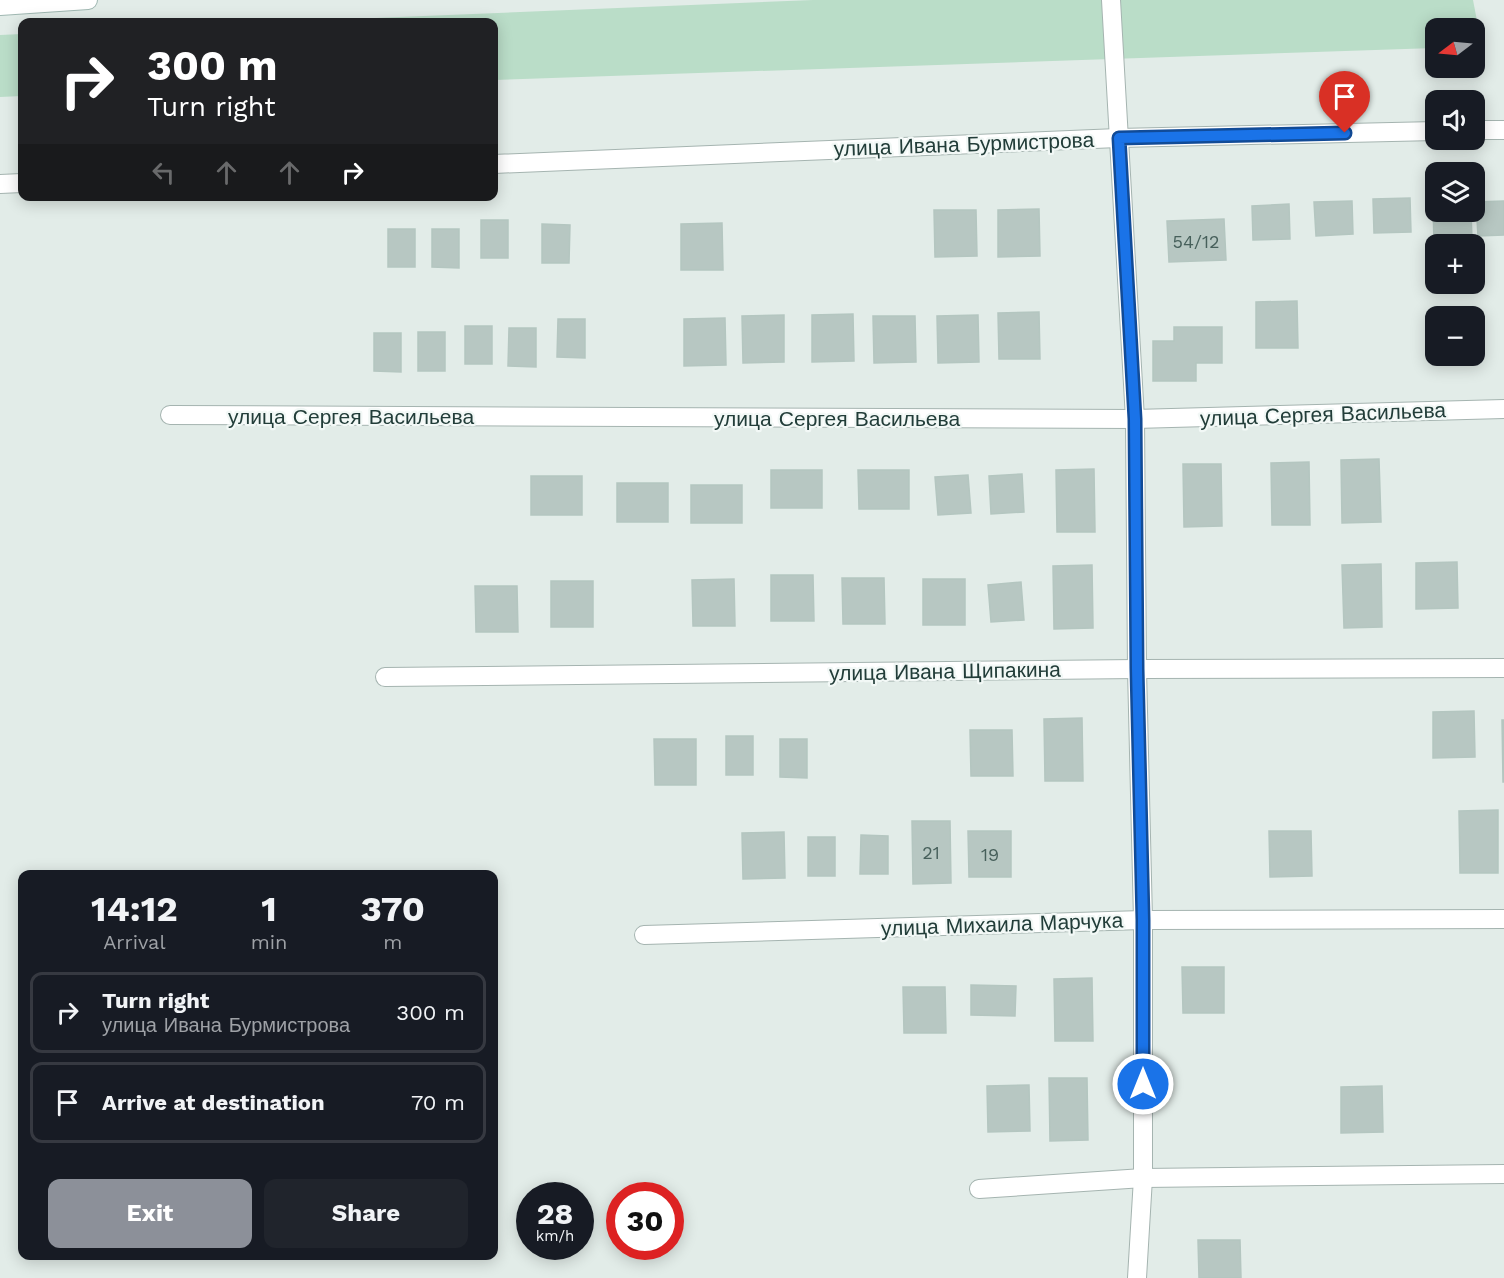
<!DOCTYPE html>
<meta charset="utf-8">
<style>
:root{--surface:#171b24;--page:#20242c;--text:#f1f3f6;--muted:#9ea1a6;--line:#363941;--accent:#8c9099}
body{margin:0;font-family:"Work Sans",sans-serif;background:var(--page);color:var(--text);height:100vh;display:flex;flex-direction:column;font-size:22px;white-space:nowrap}
*{box-sizing:border-box;margin:0}
p{font-size:20px;color:var(--muted)}
.icon{flex:none;width:33px;height:33px;fill:none;stroke:currentColor;stroke-width:2;stroke-linecap:round;stroke-linejoin:round}
.map{position:relative;flex:1;overflow:hidden}
.panel{position:absolute;left:18px;top:870px;width:480px;height:390px;display:flex;flex-direction:column;background:var(--surface);border-radius:12px;box-shadow:0 3px 15px #0003}
.panel>*{flex:none}
.banner{position:absolute;left:18px;top:18px;width:480px;height:183px;border-radius:12px;box-shadow:0 3px 15px #0003;background:#202124;color:#fff;overflow:hidden}
.needle{width:39px;rotate:254deg}
.fabs{position:absolute;left:1425px;top:18px;display:grid;gap:12px}
.fabs a{display:grid;place-items:center;width:60px;height:60px;border-radius:12px;background:var(--surface);box-shadow:0 3px 15px #0003;font-size:30px}
.speed{position:absolute;left:516px;top:1182px;display:flex;gap:12px;font-size:30px;font-weight:700;text-align:center}
.speed>*{display:grid;place-content:center;width:78px;height:78px;border-radius:50%;background:var(--surface);box-shadow:0 3px 15px #0003;line-height:1}
.speed small{font-size:15px;font-weight:400}
.speed .limit{border:9px solid #d22;background:#fff;color:#111}
.pin{position:absolute;display:grid;place-items:center;width:51px;height:51px;color:#fff;margin:-62px -26px;border-radius:50% 50% 50% 0;rotate:-45deg;box-shadow:0 0 6px #0007}
.pin .icon{rotate:45deg}
.me{position:absolute;width:66px;margin:-33px;rotate:0deg;stroke-linejoin:round;filter:drop-shadow(0 0 4px #0008)}
.turn{display:flex;align-items:center;gap:21px;height:126px;padding:0 30px;font-size:27px}
.turn .icon{width:78px;height:78px;stroke-width:2.5}
.turn b{display:block;font-size:42px;line-height:51px}
.lanes{display:flex;align-items:center;height:57px;padding:0 30px;background:#0003;justify-content:center;gap:30px;direction:ltr}
.lanes .off{opacity:.35}
.eta{display:flex;justify-content:space-evenly;align-items:center;height:102px;text-align:center}
.eta b{font-size:36px;font-weight:700;line-height:42px}
.action{display:flex;gap:12px;margin-top:auto;padding:12px 30px}
.action a{flex:1;height:69px;border-radius:12px;background:var(--accent);color:#fff;font-size:24px;font-weight:700;line-height:69px;text-align:center}
.action a+a{background:var(--page);color:var(--text)}
ul{padding:0;list-style:none}
li{display:flex;align-items:center;gap:18px;height:81px;margin:0 12px 9px;padding:0 18px;border:3px solid var(--line);border-radius:12px}
li div{flex:1}
li b{display:block;font-size:22px}
li em{font-style:normal}
.map>svg:first-child{display:block}
.green{fill:#baddc8}
.building{fill:#b7c7c2;stroke:#b4c6c0;stroke-width:1.5}
.lines{fill:none;stroke-linecap:round;stroke-linejoin:round}
.street-casing{stroke:#a5b4b0;stroke-width:20}
.secondary-casing{stroke:#a0b8b2;stroke-width:20}
.street{stroke:#fff;stroke-width:18}
.secondary{stroke:#fff;stroke-width:18}
.route-casing{stroke:#114b97;stroke-width:15}
.route{stroke:#1a73e8;stroke-width:10}
.labels{text-anchor:middle;dominant-baseline:central;stroke-width:4.5;stroke-linejoin:round;paint-order:stroke}
.number-label{font-size:18px;fill:#47605b}
.street-label{font-size:21px;fill:#223d39;stroke:#f2f8f6}
</style>
<div class="map">
<svg width="1504" height="1278" viewBox="0 0 1504 1278">
<rect width="100%" height="100%" fill="#e2ece8"/>
<!-- green -->
<g class="green">
<polygon points="813,0 1473,0 1479,31 1475,35 1474,28 1436,28 1435,48 494,80 494,22 276,22"/>
<polygon points="22,34 22,96 0,97 0,35"/>
</g>
<!-- building -->
<g class="building">
<polygon points="1410,198 1411,232 1374,233 1373,199"/>
<polygon points="1352,201 1353,234 1316,236 1314,202"/>
<polygon points="1504,201 1504,235 1478,236 1476,202"/>
<polygon points="1289,204 1290,239 1253,240 1252,206"/>
<polygon points="1433,207 1436,207 1436,212 1471,212 1472,240 1434,241"/>
<polygon points="1039,209 1040,256 998,257 998,210"/>
<polygon points="934,210 976,210 977,256 935,257"/>
<polygon points="1224,219 1226,260 1169,262 1167,221"/>
<rect x="481" y="220" width="27" height="38"/>
<polygon points="722,223 723,270 681,270 681,224"/>
<polygon points="542,224 570,225 569,263 542,263"/>
<rect x="388" y="229" width="27" height="38"/>
<polygon points="432,229 459,229 459,268 432,267"/>
<polygon points="1297,301 1298,348 1256,348 1256,302"/>
<polygon points="1039,312 1040,359 999,359 998,313"/>
<polygon points="853,314 854,361 812,362 812,315"/>
<polygon points="784,315 784,362 743,363 742,316"/>
<polygon points="978,315 979,362 938,363 937,316"/>
<polygon points="873,316 915,316 916,362 874,363"/>
<polygon points="725,318 726,365 684,366 684,319"/>
<polygon points="558,319 585,319 585,358 557,357"/>
<rect x="465" y="326" width="27" height="38"/>
<polygon points="1174,327 1222,327 1222,363 1196,363 1196,381 1153,381 1153,341 1174,341"/>
<polygon points="509,328 536,328 536,367 508,366"/>
<rect x="418" y="332" width="27" height="39"/>
<polygon points="374,333 401,333 401,372 374,371"/>
<polygon points="1379,459 1381,522 1342,523 1341,460"/>
<polygon points="1309,462 1310,525 1272,525 1271,463"/>
<polygon points="1183,464 1221,464 1222,526 1184,527"/>
<polygon points="1094,469 1095,532 1057,532 1056,470"/>
<rect x="771" y="470" width="51" height="38"/>
<polygon points="858,470 909,470 909,509 859,509"/>
<polygon points="1022,474 1024,512 991,514 989,476"/>
<polygon points="968,475 971,513 938,515 935,477"/>
<rect x="531" y="476" width="51" height="39"/>
<rect x="617" y="483" width="51" height="39"/>
<rect x="691" y="485" width="51" height="38"/>
<polygon points="1457,562 1458,608 1416,609 1416,563"/>
<polygon points="1381,564 1382,627 1344,628 1342,565"/>
<polygon points="1092,565 1093,628 1054,629 1053,566"/>
<polygon points="771,575 813,575 814,621 771,621"/>
<polygon points="842,578 884,578 885,624 843,624"/>
<polygon points="734,579 735,626 693,626 692,580"/>
<rect x="923" y="579" width="42" height="46"/>
<rect x="551" y="581" width="42" height="46"/>
<polygon points="1021,582 1024,620 991,622 988,585"/>
<polygon points="475,586 517,586 518,632 476,632"/>
<polygon points="1474,711 1475,757 1433,758 1433,712"/>
<polygon points="1082,718 1083,781 1045,781 1044,719"/>
<polygon points="1502,720 1504,720 1504,782 1503,782"/>
<polygon points="970,730 1012,730 1013,776 971,776"/>
<rect x="726" y="736" width="27" height="39"/>
<polygon points="654,739 696,739 696,785 655,785"/>
<polygon points="780,739 807,739 807,778 780,777"/>
<polygon points="1498,810 1498,873 1460,873 1459,811"/>
<polygon points="912,821 950,821 951,883 913,884"/>
<polygon points="968,831 1011,831 1011,877 969,877"/>
<polygon points="1269,831 1311,831 1312,876 1270,877"/>
<polygon points="784,832 785,878 743,879 742,833"/>
<polygon points="861,835 888,836 888,874 860,874"/>
<rect x="808" y="837" width="27" height="39"/>
<polygon points="1182,967 1224,967 1224,1013 1183,1013"/>
<polygon points="1092,978 1093,1041 1055,1041 1054,979"/>
<polygon points="971,985 1016,986 1015,1016 971,1015"/>
<polygon points="903,987 945,987 946,1033 904,1033"/>
<polygon points="1049,1078 1087,1078 1088,1140 1050,1141"/>
<polygon points="1029,1085 1030,1131 988,1132 987,1086"/>
<polygon points="1382,1086 1383,1132 1341,1133 1341,1087"/>
<polygon points="1198,1240 1240,1240 1241,1278 1199,1278"/>
</g>
<g class="lines">
<defs>
<g id="street">
<polyline points="1111,0 1135,419 1137,669 1143,920 1143,1178 1137,1278"/>
<polyline points="1474,130 1504,130"/>
<polyline points="494,164 1118,138 1436,131"/>
<polyline points="0,184 22,183"/>
<polyline points="170,415 1135,419 1504,409"/>
<polyline points="385,677 1137,669 1504,668"/>
<polyline points="644,935 1143,920 1504,919"/>
<polyline points="979,1189 1143,1178 1504,1174"/>
</g>
<polyline id="secondary" points="0,6 88,0"/>
</defs>
<!-- street casing -->
<use href="#street" class="street-casing"/>
<!-- secondary casing -->
<use href="#secondary" class="secondary-casing"/>
<!-- street -->
<use href="#street" class="street"/>
<!-- secondary -->
<use href="#secondary" class="secondary"/>
</g>
<g class="lines">
<defs>
<polyline id="route" points="1143,1084 1143,920 1137,669 1135,419 1119,138 1345,133"/>
</defs>
<!-- route casing -->
<use href="#route" class="route-casing"/>
<!-- route -->
<use href="#route" class="route"/>
</g>
<g class="labels">
<!-- number labels -->
<g class="number-label">
<text x="1196" y="241">54/12</text>
<text x="931" y="852">21</text>
<text x="990" y="854">19</text>
</g>
<!-- street labels -->
<g class="street-label">
<text transform="translate(964 144) rotate(-2)">улица Ивана Бурмистрова</text>
<text transform="translate(1323 414) rotate(-2)">улица Сергея Васильева</text>
<text x="351" y="416">улица Сергея Васильева</text>
<text x="837" y="418">улица Сергея Васильева</text>
<text transform="translate(945 671) rotate(-1)">улица Ивана Щипакина</text>
<text transform="translate(1002 924) rotate(-2)">улица Михаила Марчука</text>
</g>
</g>
</svg>
<div class="fabs">
<a><svg class="needle" viewBox="-14 -14 28 28"><path d="M0-13l5 13h-10z" fill="#e53935"/><path d="M0 13l5-13h-10z" fill="#9ea1a6"/></svg></a>
<a><svg class="icon" aria-label="sound" viewBox="0 0 24 24"><path d="M4 9h4l5-4v14l-5-4H4zM17 9q2 3 0 6"/></svg></a>
<a><svg class="icon" aria-label="layers" viewBox="0 0 24 24"><path d="M12 4l9 5-9 5-9-5zM3 14l9 5 9-5"/></svg></a>
<a>+</a>
<a>−</a>
</div>
<div class="speed"><div>28<small>km/h</small></div><div class="limit">30</div></div>
<div class="pin" style="left:1345px;top:133px;background:#d93025"><svg class="icon" aria-label="arrive" viewBox="0 0 24 24"><path d="M6 21V4h12l-3 4 3 4H6"/></svg></div>
<svg class="me" style="left:1143px;top:1084px" viewBox="-20 -20 40 40"><circle r="17" fill="#1a73e8" stroke="#fff" stroke-width="3"/><path d="M0-11L8 9 0 5-8 9z" fill="#fff"/></svg>
<div class="banner">
<div class="turn"><svg class="icon" aria-label="right" viewBox="0 0 24 24"><path d="M7 20v-9h11M14 6l5 5-5 5"/></svg><div><b>300 m</b>Turn right</div></div>
<div class="lanes"><svg class="icon off" aria-label="left" viewBox="0 0 24 24"><path d="M17 20v-9H6M10 6l-5 5 5 5"/></svg><svg class="icon off" aria-label="ahead" viewBox="0 0 24 24"><path d="M12 20V5M6 11l6-6 6 6"/></svg><svg class="icon off" aria-label="ahead" viewBox="0 0 24 24"><path d="M12 20V5M6 11l6-6 6 6"/></svg><svg class="icon" aria-label="right" viewBox="0 0 24 24"><path d="M7 20v-9h11M14 6l5 5-5 5"/></svg></div>
</div>
<section class="panel">
<div class="eta">
<div><b>14:12</b><p>Arrival</p></div>
<div><b>1</b><p>min</p></div>
<div><b>370</b><p>m</p></div>
</div>
<ul>
<li><svg class="icon" aria-label="right" viewBox="0 0 24 24"><path d="M7 20v-9h11M14 6l5 5-5 5"/></svg><div><b>Turn right</b><p>улица Ивана Бурмистрова</p></div><em>300 m</em></li>
<li><svg class="icon" aria-label="arrive" viewBox="0 0 24 24"><path d="M6 21V4h12l-3 4 3 4H6"/></svg><div><b>Arrive at destination</b></div><em>70 m</em></li>
</ul>
<div class="action"><a>Exit</a><a>Share</a></div>
</section>
</div>
